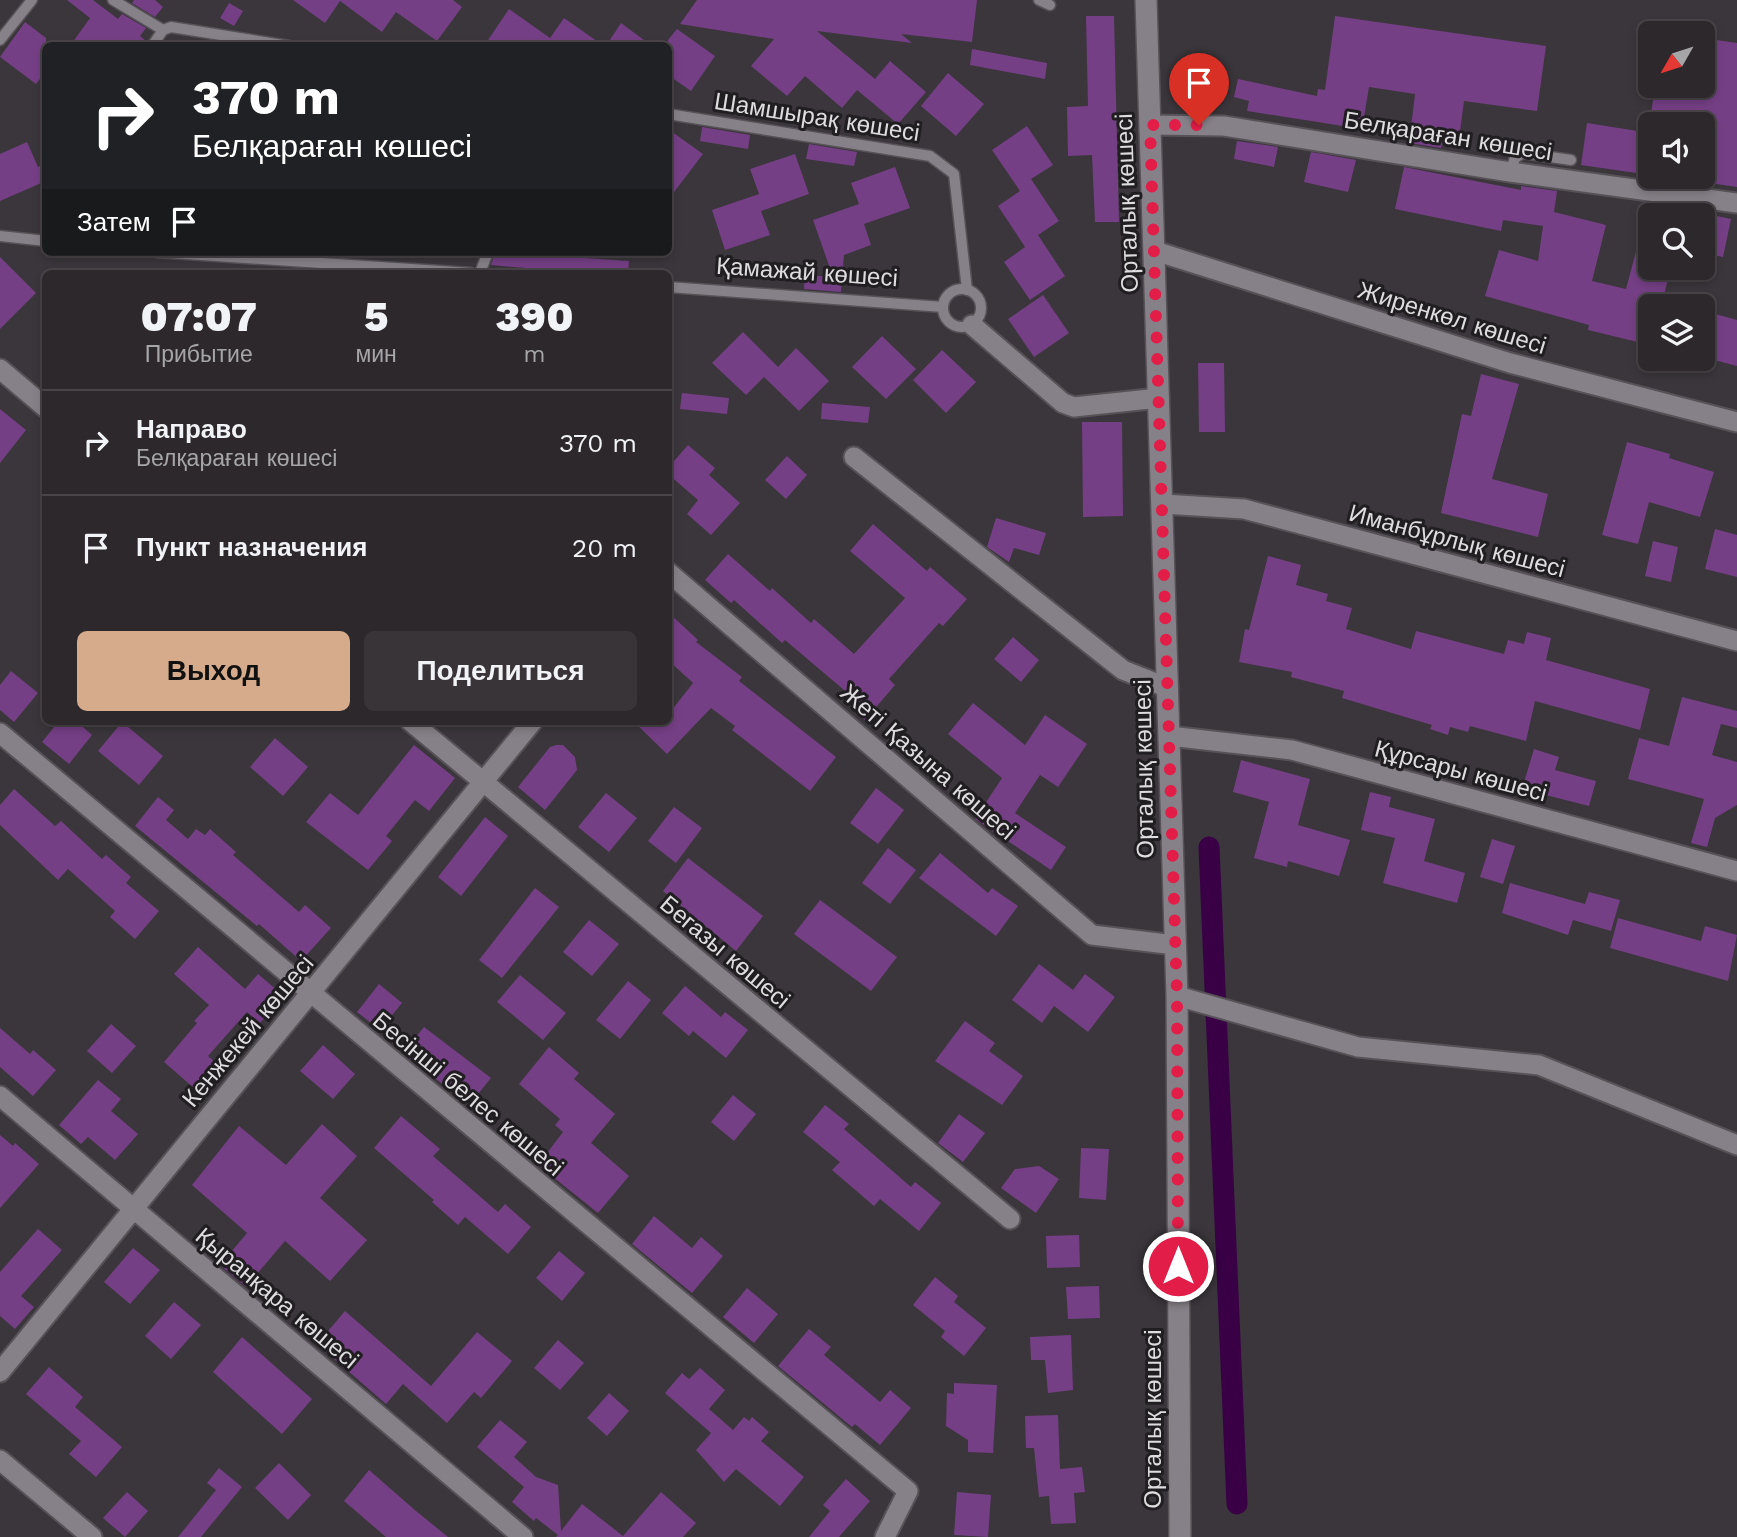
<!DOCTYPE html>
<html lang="ru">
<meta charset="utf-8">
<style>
:root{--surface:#2c282c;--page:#383438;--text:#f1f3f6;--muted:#a6a6a9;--line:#484448;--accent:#d6ab8b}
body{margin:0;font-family:"Work Sans",sans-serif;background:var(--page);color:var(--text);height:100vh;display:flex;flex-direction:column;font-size:26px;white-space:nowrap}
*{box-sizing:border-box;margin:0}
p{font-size:23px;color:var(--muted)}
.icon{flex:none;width:38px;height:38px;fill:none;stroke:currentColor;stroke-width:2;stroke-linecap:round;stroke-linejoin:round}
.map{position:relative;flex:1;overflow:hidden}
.sheet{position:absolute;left:42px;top:270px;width:630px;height:455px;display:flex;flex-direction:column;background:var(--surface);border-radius:10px;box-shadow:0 4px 10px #0003,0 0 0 2px var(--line)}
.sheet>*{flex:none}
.top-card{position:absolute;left:42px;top:42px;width:630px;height:214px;border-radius:10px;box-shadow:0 4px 10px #0003,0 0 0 2px var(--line);background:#202124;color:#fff;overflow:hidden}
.needle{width:46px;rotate:231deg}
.tools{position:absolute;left:1638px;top:21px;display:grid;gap:14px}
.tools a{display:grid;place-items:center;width:77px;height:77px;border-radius:10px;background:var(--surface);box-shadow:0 4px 10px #0003,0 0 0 2px var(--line);font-size:35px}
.pin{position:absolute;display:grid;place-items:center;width:60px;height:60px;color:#fff;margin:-72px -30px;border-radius:50% 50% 50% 0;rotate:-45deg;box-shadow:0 0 7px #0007}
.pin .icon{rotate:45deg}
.me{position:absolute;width:77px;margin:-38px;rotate:0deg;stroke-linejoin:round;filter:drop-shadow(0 0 5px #0008)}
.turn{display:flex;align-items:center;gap:24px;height:147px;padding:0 35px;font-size:32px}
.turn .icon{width:91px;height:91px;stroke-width:2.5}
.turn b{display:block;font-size:49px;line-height:60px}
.then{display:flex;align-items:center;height:66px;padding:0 35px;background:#0003;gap:14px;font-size:26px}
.eta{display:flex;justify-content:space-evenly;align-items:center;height:119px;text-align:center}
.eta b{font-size:42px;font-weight:800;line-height:49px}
.cta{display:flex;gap:14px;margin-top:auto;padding:14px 35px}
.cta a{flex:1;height:80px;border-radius:10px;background:var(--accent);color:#111;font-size:28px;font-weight:800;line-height:80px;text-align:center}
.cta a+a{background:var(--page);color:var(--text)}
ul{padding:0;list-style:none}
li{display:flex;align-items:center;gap:21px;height:105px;padding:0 35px;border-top:2px solid var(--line)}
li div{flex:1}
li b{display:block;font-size:26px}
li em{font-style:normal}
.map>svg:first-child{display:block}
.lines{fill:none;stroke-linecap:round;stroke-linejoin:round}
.canal{stroke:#390046;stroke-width:21}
.building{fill:#753f85}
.lane-casing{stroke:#565257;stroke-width:13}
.street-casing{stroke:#565257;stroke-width:23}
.secondary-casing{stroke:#565257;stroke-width:24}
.lane{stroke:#868188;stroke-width:10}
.street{stroke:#868188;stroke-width:19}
.secondary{stroke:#868188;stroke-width:21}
.route{stroke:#e11d48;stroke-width:12;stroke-dasharray:0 21.6}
.labels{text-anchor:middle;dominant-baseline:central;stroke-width:6;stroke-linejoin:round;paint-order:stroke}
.street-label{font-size:24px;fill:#dedcdf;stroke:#201e21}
</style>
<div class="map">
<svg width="1737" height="1537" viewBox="0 0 1737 1537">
<rect width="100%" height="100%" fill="#3a363b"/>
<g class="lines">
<!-- canal -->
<polyline class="canal" points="1209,847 1237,1504"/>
</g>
<!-- building -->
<g class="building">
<polygon points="67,0 93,0 118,19 122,14 146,28 140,36 146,41 145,46 70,46 90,18"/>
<polygon points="134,0 155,0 163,7 155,17 132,3"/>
<polygon points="293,0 453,0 462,7 437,41 396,12 382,32 340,1 325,23"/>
<polygon points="697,0 977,0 972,42 901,34 912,43 817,31 875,79 890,61 926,92 898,124 857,90 842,108 805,76 787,96 751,66 774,39 680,24"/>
<polygon points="229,3 243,11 234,26 220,18"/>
<polygon points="509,9 550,38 564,18 604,46 484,46"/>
<polygon points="1086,16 1114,16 1119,222 1095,222 1092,155 1068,156 1067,107 1088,106"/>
<polygon points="1335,16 1546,46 1537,111 1464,101 1458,147 1442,144 1441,148 1409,143 1415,94 1369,87 1362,129 1247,111 1249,101 1234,97 1238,79 1317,96 1318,89 1325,90"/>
<polygon points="25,22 46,38 46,71 36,84 0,57"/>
<polygon points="621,23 652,46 606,46"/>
<polygon points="677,29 715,56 691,91 668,75 668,40"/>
<polygon points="1703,38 1737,43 1737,187 1703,182 1703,124 1650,121 1655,86 1703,86"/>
<polygon points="972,49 1047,63 1045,79 970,65"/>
<polygon points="948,73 984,104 956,136 921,106"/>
<polygon points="1587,123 1650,133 1650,175 1581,165"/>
<polygon points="1027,126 1053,165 1031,179 1059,221 1038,235 1065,276 1030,300 1004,262 1025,247 998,206 1020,191 992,150"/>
<polygon points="702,127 750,135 748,149 700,141"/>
<polygon points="668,129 703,154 668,200"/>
<polygon points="1237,141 1278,147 1274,167 1234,159"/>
<polygon points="27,142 38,167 46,163 46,181 0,201 0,154"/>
<polygon points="809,144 857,152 854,166 806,159"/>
<polygon points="1311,152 1356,160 1348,192 1304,182"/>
<polygon points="795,154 809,194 761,211 770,235 725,250 712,210 759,194 750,169"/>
<polygon points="895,167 910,208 864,224 871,245 844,255 841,292 804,289 805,275 833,277 813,220 859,204 851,183"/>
<polygon points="1404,167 1521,190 1521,186 1557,191 1554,212 1606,225 1592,281 1626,289 1645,218 1650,219 1650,268 1671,268 1661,306 1650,306 1650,345 1588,330 1589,325 1485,296 1499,250 1538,261 1543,226 1503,220 1501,231 1395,209"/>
<polygon points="1703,213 1731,219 1723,257 1703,253"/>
<polygon points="495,252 629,261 628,273 584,273 491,265"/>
<polygon points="0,257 36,293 0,329"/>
<polygon points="1043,295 1069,333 1034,357 1008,319"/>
<polygon points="1708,312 1737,320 1737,366 1703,357 1703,331"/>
<polygon points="743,332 778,367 796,348 829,381 799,411 764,377 746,395 712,363"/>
<polygon points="882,336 916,369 886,399 852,367"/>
<polygon points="942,350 976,382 946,413 913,380"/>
<polygon points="1198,363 1224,363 1225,432 1199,432"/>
<polygon points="1481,374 1519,384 1492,479 1548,494 1538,537 1441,513 1462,414 1471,416"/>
<polygon points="682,393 729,398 727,414 680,409"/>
<polygon points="822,403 870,407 868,423 821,419"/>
<polygon points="0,409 26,430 0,463"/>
<polygon points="1082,422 1122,422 1123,516 1083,517"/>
<polygon points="1627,442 1670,454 1669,458 1714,472 1700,517 1649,502 1638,544 1602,535"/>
<polygon points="688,445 715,468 709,475 740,503 711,535 687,514 698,500 668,474 668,468"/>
<polygon points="787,456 807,475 786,499 765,480"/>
<polygon points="996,518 1046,533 1039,555 1014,548 1009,562 987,547"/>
<polygon points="873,524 927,571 930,567 967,599 943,626 939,623 889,679 895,685 865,720 851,708 857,701 785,640 782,643 734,600 731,603 705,580 728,554 770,591 772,588 811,623 814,619 854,654 905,598 850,551"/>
<polygon points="1715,529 1737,535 1737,577 1705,569"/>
<polygon points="1653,541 1678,547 1671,582 1645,576"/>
<polygon points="1268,556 1301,565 1296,585 1328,594 1326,601 1352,608 1346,629 1411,649 1416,631 1504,654 1508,640 1524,644 1527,632 1551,638 1546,660 1650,689 1640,730 1535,701 1526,741 1470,726 1468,732 1450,727 1448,735 1430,729 1432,725 1342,698 1344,691 1291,677 1292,672 1239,662 1245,629 1249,630"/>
<polygon points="668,612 698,640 696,642 742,677 739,681 836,757 810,791 732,730 735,726 711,708 667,754 633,721 668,721 668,715 693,683 668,660"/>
<polygon points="1013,637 1039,660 1021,682 994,659"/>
<polygon points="11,671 38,693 14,722 0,710 0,685"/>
<polygon points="1682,697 1737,711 1737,728 1721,724 1712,755 1737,762 1737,805 1715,818 1707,847 1691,843 1704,799 1628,779 1639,738 1669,746"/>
<polygon points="973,703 1025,745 1045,715 1087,744 1058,787 1040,775 1015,813 1066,847 1051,870 975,819 1002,778 948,734"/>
<polygon points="59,721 76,721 92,735 69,764 42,742"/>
<polygon points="122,722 163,756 139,785 98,751"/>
<polygon points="275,738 308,767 283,796 250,767"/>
<polygon points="414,745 455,778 429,811 415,800 386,836 392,841 368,870 306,822 330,793 358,815"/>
<polygon points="556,745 563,745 575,757 577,770 545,810 518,787 550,747"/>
<polygon points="1534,749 1559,757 1555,770 1596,781 1589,806 1522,789"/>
<polygon points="1241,760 1310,779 1298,825 1350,840 1339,876 1288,861 1287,867 1254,858 1269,802 1233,792"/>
<polygon points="876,788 904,810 878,844 850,823"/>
<polygon points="14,789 55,826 61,821 102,859 106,855 131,877 126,883 159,911 135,939 110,917 115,911 68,869 58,880 0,825 0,805"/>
<polygon points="1370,792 1391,797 1389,807 1435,819 1424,861 1465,873 1457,903 1383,883 1395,838 1361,830"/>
<polygon points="606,793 637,818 609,852 578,827"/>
<polygon points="158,797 174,810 166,820 188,839 196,829 205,835 210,829 236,852 233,855 299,912 305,905 331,928 301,961 259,924 257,926 135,826"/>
<polygon points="674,807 702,828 676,863 648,841"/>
<polygon points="485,817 508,836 461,896 438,877"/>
<polygon points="1492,839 1515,846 1503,884 1480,877"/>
<polygon points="888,848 916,870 890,904 862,883"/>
<polygon points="940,853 988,893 992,888 1018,906 996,936 919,878"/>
<polygon points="688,858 763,916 736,951 663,891"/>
<polygon points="1510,883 1585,904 1589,892 1620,900 1611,931 1573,920 1568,935 1502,913"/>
<polygon points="535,888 559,907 502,978 479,960"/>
<polygon points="820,900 897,957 871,991 794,934"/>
<polygon points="1618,918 1701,941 1705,926 1737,935 1728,981 1610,948"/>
<polygon points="589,920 619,944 592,976 563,952"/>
<polygon points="198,947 245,989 258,974 284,996 260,1023 247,1012 208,1056 224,1070 202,1095 164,1062 197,1023 194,1021 209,1005 174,974"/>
<polygon points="1039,964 1073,990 1085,974 1115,997 1088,1032 1054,1006 1042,1023 1012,1000"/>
<polygon points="520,975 566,1013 543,1040 497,1002"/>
<polygon points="628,981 651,1000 620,1039 596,1020"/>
<polygon points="379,984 402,1003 380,1030 357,1012"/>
<polygon points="685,986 721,1017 725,1012 748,1030 726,1058 693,1031 689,1036 662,1013"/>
<polygon points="965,1021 995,1043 989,1051 1023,1076 1002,1105 935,1061"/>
<polygon points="111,1024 136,1046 112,1073 87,1051"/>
<polygon points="424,1027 491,1078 469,1105 403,1053"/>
<polygon points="0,1028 30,1054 33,1050 56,1070 33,1096 0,1067"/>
<polygon points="323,1045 355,1074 333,1099 300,1071"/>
<polygon points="549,1047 579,1073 574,1079 615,1114 591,1143 629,1176 598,1213 538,1165 563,1132 555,1125 560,1119 519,1084"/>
<polygon points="98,1080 121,1099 111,1111 138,1134 115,1160 88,1137 81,1144 59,1125"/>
<polygon points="733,1095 756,1114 734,1141 711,1122"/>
<polygon points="825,1105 849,1124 844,1129 911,1187 915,1182 941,1203 919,1231 880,1199 874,1206 832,1170 840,1162 803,1132"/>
<polygon points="959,1114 985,1133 963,1162 938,1143"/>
<polygon points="401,1116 440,1149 433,1156 498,1212 505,1204 531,1227 508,1254 465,1217 458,1225 432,1202 434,1200 374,1148"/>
<polygon points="322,1124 357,1156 320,1198 367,1240 330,1281 285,1241 246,1287 220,1265 247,1233 192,1185 239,1126 286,1165"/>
<polygon points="0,1135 13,1146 15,1143 39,1164 0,1208"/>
<polygon points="1081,1148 1109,1149 1106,1200 1079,1198"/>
<polygon points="1039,1166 1059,1179 1036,1213 1001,1188 1015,1169"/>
<polygon points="654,1216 692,1248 701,1237 723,1256 692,1293 632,1244"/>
<polygon points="38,1229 62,1250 21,1296 34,1307 15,1329 0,1316 0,1272"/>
<polygon points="1079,1235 1080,1267 1047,1268 1046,1236"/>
<polygon points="133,1248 160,1270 130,1304 104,1282"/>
<polygon points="559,1251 585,1273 562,1301 536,1278"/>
<polygon points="935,1277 958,1296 954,1302 986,1328 964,1356 941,1337 945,1331 913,1305"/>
<polygon points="1099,1286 1100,1318 1068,1319 1066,1287"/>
<polygon points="747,1288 778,1314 754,1343 723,1317"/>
<polygon points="174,1302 201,1325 171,1359 145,1336"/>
<polygon points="345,1311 431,1386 477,1332 512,1361 481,1398 474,1392 447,1423 403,1384 386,1404 317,1344"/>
<polygon points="809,1329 831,1347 824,1355 880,1402 890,1390 911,1408 880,1445 855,1424 852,1427 778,1366"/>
<polygon points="1071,1335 1073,1390 1048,1393 1045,1360 1031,1360 1030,1337"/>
<polygon points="242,1337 312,1399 282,1434 213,1372"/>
<polygon points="558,1340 584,1363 560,1390 534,1368"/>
<polygon points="49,1367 83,1397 75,1407 122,1447 96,1477 69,1454 81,1441 26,1394"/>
<polygon points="700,1368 725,1390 709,1409 733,1430 744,1417 749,1421 752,1417 769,1432 761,1441 804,1477 780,1506 736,1469 724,1482 696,1450 711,1433 665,1393 682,1373 689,1379"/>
<polygon points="954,1383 997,1385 993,1453 968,1452 968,1440 946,1426 947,1393 954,1394"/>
<polygon points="609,1393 629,1411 607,1436 587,1418"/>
<polygon points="1058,1415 1060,1469 1082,1467 1085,1492 1074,1493 1076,1523 1051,1524 1049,1496 1039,1497 1034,1448 1026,1448 1025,1416"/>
<polygon points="500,1420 527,1442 514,1457 536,1477 558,1485 561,1531 582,1504 623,1536 661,1492 696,1523 683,1537 556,1537 558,1535 536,1518 534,1521 512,1502 524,1487 477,1447"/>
<polygon points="279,1463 311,1495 288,1520 255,1488"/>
<polygon points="219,1468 242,1487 201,1537 178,1537 216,1490 207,1483"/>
<polygon points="369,1470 416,1511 448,1537 386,1537 344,1501"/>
<polygon points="846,1479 870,1501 839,1537 809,1537 830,1511 823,1505"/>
<polygon points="127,1492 148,1511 125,1537 103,1518"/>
<polygon points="957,1492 991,1495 988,1537 954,1535"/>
</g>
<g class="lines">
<defs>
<g id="lane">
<polyline points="113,0 163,30 171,27 289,46"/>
<polyline points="1039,0 1050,5"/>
<polyline points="0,40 32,0"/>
<polyline points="152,46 163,30"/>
<polyline points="668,114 930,156 954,174 967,290"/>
<polyline points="1510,172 1515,158 1523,153 1571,160"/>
<polyline points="0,236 46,241"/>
<polyline points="156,252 471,273"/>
<polyline points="480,273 488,252"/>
<polyline points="668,287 943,307"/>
<circle cx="962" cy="308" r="19"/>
</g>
<g id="street">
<polyline points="1150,125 1224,126 1510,172 1737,203"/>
<polyline points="1155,251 1510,363 1737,422"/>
<polyline points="972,325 1063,403 1074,407 1159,398"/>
<polyline points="0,369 46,408"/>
<polyline points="854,457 1123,670 1168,688"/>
<polyline points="1163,504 1244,509 1737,641"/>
<polyline points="668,572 1092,935 1175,945"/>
<polyline points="410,721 1010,1219"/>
<polyline points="0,733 908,1491 885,1537"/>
<polyline points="1169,736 1292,750 1737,871"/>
<polyline points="1177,996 1358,1047 1539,1065 1737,1145"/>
<polyline points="0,1096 523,1537"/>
<polyline points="0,1372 533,721"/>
<polyline points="0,1460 92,1537"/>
</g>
<polyline id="secondary" points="1146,0 1177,996 1180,1537"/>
</defs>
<!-- lane casing -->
<use href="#lane" class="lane-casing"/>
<!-- street casing -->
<use href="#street" class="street-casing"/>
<!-- secondary casing -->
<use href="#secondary" class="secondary-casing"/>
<!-- lane -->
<use href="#lane" class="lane"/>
<!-- street -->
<use href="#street" class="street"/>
<!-- secondary -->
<use href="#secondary" class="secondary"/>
</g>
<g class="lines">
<!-- route -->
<polyline class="route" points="1178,1266 1177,996 1150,125 1199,125"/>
</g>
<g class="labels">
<!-- street labels -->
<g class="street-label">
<text transform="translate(817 117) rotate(9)">Шамшырақ көшесі</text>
<text transform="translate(1448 136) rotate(9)">Белқараған көшесі</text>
<text transform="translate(1127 203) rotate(-92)">Орталық көшесі</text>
<text transform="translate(807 272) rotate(4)">Қамажай көшесі</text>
<text transform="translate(1452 318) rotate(17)">Жиренкөл көшесі</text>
<text transform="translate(1457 541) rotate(15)">Иманбұрлық көшесі</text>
<text transform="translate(928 762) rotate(41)">Жеті Қазына көшесі</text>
<text transform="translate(1144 769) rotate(-91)">Орталық көшесі</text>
<text transform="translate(1461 771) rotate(15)">Құрсары көшесі</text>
<text transform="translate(725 952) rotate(40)">Бегазы көшесі</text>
<text transform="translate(248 1031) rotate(-50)">Кенжекей көшесі</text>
<text transform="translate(468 1094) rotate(40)">Бесінші белес көшесі</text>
<text transform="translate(277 1298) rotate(40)">Қыранқара көшесі</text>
<text transform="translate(1153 1419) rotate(-90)">Орталық көшесі</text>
</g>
</g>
</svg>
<div class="tools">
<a><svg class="needle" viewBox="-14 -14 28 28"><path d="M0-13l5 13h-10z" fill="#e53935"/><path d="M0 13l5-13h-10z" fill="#a6a6a9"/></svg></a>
<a><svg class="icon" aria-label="sound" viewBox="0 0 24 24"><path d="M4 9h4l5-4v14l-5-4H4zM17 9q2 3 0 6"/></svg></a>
<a><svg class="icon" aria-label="search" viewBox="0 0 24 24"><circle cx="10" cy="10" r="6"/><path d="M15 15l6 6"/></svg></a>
<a><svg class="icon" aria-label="layers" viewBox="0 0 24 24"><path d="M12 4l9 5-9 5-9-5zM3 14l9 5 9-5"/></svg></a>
</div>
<div class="pin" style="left:1199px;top:125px;background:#d93025"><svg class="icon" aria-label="arrive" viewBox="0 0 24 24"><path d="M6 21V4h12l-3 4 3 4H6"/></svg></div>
<svg class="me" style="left:1178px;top:1266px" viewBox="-20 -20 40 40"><circle r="17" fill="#e11d48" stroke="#fff" stroke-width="3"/><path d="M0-11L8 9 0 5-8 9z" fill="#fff"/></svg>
<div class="top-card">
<div class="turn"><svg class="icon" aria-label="right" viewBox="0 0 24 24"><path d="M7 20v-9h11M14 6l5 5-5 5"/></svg><div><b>370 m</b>Белқараған көшесі</div></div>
<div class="then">Затем<svg class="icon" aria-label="arrive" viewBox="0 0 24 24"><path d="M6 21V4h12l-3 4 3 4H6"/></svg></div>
</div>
<section class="sheet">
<div class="eta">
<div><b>07:07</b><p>Прибытие</p></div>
<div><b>5</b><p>мин</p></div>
<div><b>390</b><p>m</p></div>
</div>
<ul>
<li><svg class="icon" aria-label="right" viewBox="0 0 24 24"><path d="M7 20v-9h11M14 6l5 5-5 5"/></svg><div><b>Направо</b><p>Белқараған көшесі</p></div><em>370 m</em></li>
<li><svg class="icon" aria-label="arrive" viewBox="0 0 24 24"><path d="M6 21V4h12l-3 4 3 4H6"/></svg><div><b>Пункт назначения</b></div><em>20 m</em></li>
</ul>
<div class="cta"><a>Выход</a><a>Поделиться</a></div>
</section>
</div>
